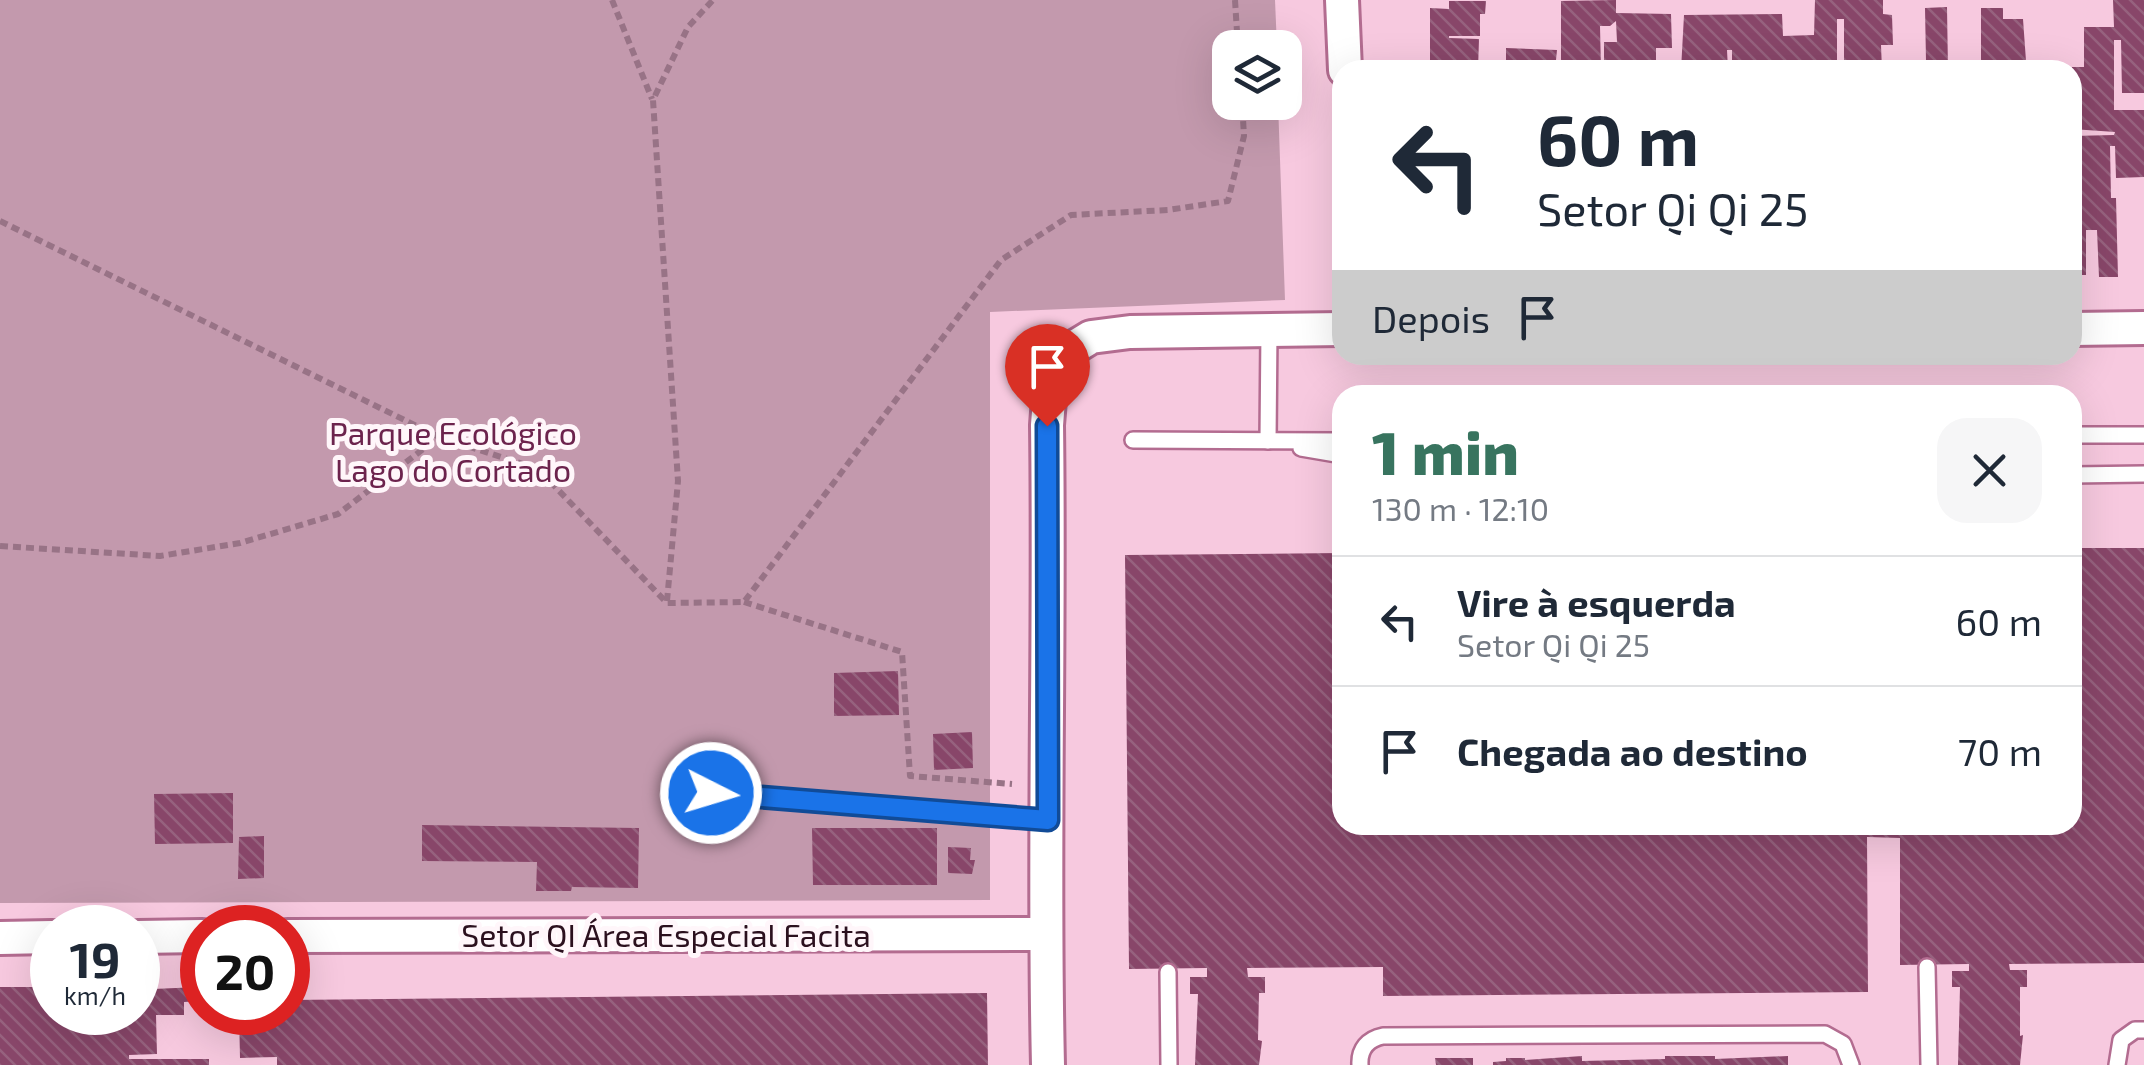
<!DOCTYPE html>
<html lang="pt">
<meta charset="utf-8">
<style>
:root{--surface:#fff;--page:#f6f6f7;--text:#1f2937;--muted:#747a83;--line:#e0e1e3;--accent:#38745f}
body{margin:0;font-family:"Exo 2",sans-serif;background:var(--page);color:var(--text);height:100vh;display:flex;flex-direction:column;font-size:38px;white-space:nowrap}
*{box-sizing:border-box;margin:0}
p{font-size:32px;color:var(--muted)}
.icon{flex:none;width:55px;height:55px;fill:none;stroke:currentColor;stroke-width:2;stroke-linecap:round;stroke-linejoin:round}
.map{position:relative;flex:1;overflow:hidden}
.side{position:absolute;left:1332px;top:385px;width:750px;height:450px;display:flex;flex-direction:column;background:var(--surface);border-radius:30px;box-shadow:0 10px 40px #0002}
.side>*{flex:none}
.banner{position:absolute;left:1332px;top:60px;width:750px;height:305px;border-radius:30px;box-shadow:0 10px 40px #0002;background:#fff;color:var(--text);overflow:hidden}
.tools{position:absolute;left:1212px;top:30px;display:grid;gap:20px}
.tools a{display:grid;place-items:center;width:90px;height:90px;border-radius:20px;background:var(--surface);box-shadow:0 10px 40px #0002;font-size:50px}
.speed{position:absolute;left:30px;top:905px;display:flex;gap:20px;font-size:50px;font-weight:700;text-align:center}
.speed>*{display:grid;place-content:center;width:130px;height:130px;border-radius:50%;background:var(--surface);box-shadow:0 10px 40px #0002;line-height:1}
.speed small{font-size:25px;font-weight:400}
.speed .limit{border:15px solid #d22;background:#fff;color:#111}
.pin{position:absolute;display:grid;place-items:center;width:85px;height:85px;color:#fff;margin:-102px -42px;border-radius:50% 50% 50% 0;rotate:-45deg;box-shadow:0 0 10px #0007}
.pin .icon{rotate:45deg}
.me{position:absolute;width:110px;margin:-55px;rotate:95deg;stroke-linejoin:round;filter:drop-shadow(0 0 8px #0008)}
.turn{display:flex;align-items:center;gap:35px;height:210px;padding:0 40px;font-size:45px}
.turn .icon{width:130px;height:130px;stroke-width:2.5}
.turn b{display:block;font-size:70px;line-height:85px}
.then{display:flex;align-items:center;height:95px;padding:0 40px;background:#0003;gap:20px;font-size:38px}
.round{display:grid;place-items:center;flex:none;width:105px;height:105px;border-radius:30px;background:var(--page)}
.summary{display:flex;align-items:center;justify-content:space-between;height:170px;padding:0 40px}
h1{font-size:60px;font-weight:800;line-height:75px;color:var(--accent)}
ul{padding:0;list-style:none}
li{display:flex;align-items:center;gap:30px;height:130px;padding:0 40px;border-top:2px solid var(--line)}
li div{flex:1}
li b{display:block;font-size:38px}
li em{font-style:normal}
.map>svg:first-child{display:block}
.park{fill:#c399ad}
.building{fill:url(#building-back-hatch)}
.lines{fill:none;stroke-linecap:round;stroke-linejoin:round}
.lane-casing{stroke:#b36c90;stroke-width:20}
.street-casing{stroke:#b36c90;stroke-width:38}
.path{stroke:#987386;stroke-width:6;stroke-dasharray:8 5;stroke-linecap:butt}
.lane{stroke:#fff;stroke-width:15}
.street{stroke:#fff;stroke-width:32}
.route-casing{stroke:#114b97;stroke-width:25}
.route{stroke:#1a73e8;stroke-width:18}
.labels{text-anchor:middle;dominant-baseline:central;stroke-width:10;stroke-linejoin:round;paint-order:stroke}
.park-label{font-size:32px;fill:#6c234d;stroke:#fff6fa}
.street-label{font-size:32px;fill:#2b101e;stroke:#fff6fa}
</style>
<div class="map">
<svg width="2144" height="1065" viewBox="0 0 2144 1065">
<defs>
<pattern id="building-back-hatch" width="6" height="6" patternUnits="userSpaceOnUse" patternTransform="scale(2.5)"><rect width="6" height="6" fill="#884669"/><path d="M-1 5l2 2M0 0l6 6M5-1l2 2" fill="none" stroke="#96627e"/></pattern>
</defs>
<rect width="100%" height="100%" fill="#f7c9df"/>
<!-- park -->
<polygon class="park" points="0,0 1275,0 1277,47 1230,48 1230,102 1278,103 1285,300 990,312 990,900 0,903"/>
<!-- building -->
<g class="building">
<polygon points="1616,0 1616,13 1671,14 1672,48 1656,48 1656,70 1617,70 1604,66 1604,42 1617,42 1616,21 1610,26 1600,26 1601,70 1561,70 1561,1"/>
<polygon points="1815,0 1883,0 1883,14 1892,15 1893,45 1881,45 1882,70 1844,70 1844,19 1837,19 1837,70 1732,70 1732,50 1727,50 1728,70 1681,70 1684,15 1782,14 1783,36 1814,35"/>
<polygon points="2113,0 2144,0 2144,93 2122,93 2121,40 2114,40 2114,110 2144,110 2144,177 2116,178 2115,146 2110,146 2111,198 2116,198 2118,277 2099,277 2097,230 2086,230 2086,275 2072,275 2072,136 2114,135 2115,132 2072,129 2072,67 2084,67 2084,27 2114,27"/>
<polygon points="1449,1 1486,1 1485,14 1480,14 1480,36 1449,36 1449,38 1479,39 1478,70 1449,70 1449,60 1430,60 1430,8 1449,9"/>
<polygon points="1947,7 1948,70 1893,70 1892,61 1926,61 1925,8"/>
<polygon points="1981,8 2003,8 2003,19 2023,19 2026,61 2015,61 2015,70 1981,70"/>
<polygon points="1506,48 1557,50 1555,70 1506,70"/>
<polygon points="2072,548 2144,548 2144,963 2009,964 2010,970 2027,970 2027,987 2020,987 2020,1036 2023,1035 2020,1065 1958,1065 1960,987 1952,987 1952,971 1969,971 1969,964 1900,965 1900,838 1867,837 1868,992 1383,996 1383,967 1247,968 1248,977 1265,977 1265,993 1259,993 1258,1040 1262,1041 1259,1065 1195,1065 1198,994 1190,994 1190,977 1207,977 1207,968 1129,969 1125,555 1342,553 1342,825 2072,825"/>
<polygon points="898,671 899,715 834,716 834,673"/>
<polygon points="972,732 973,768 934,770 933,734"/>
<polygon points="233,793 233,843 155,844 154,794"/>
<polygon points="422,825 639,828 638,888 572,887 571,891 536,891 537,862 422,861"/>
<polygon points="812,828 937,828 937,885 813,885"/>
<polygon points="264,836 264,878 238,879 239,837"/>
<polygon points="948,847 971,848 970,860 975,860 972,874 948,873"/>
<polygon points="153,976 153,989 199,987 200,1001 184,1002 184,1015 156,1015 157,1054 129,1055 129,1059 209,1059 209,1065 0,1065 0,987 52,987 52,1012 138,1012 138,977"/>
<polygon points="987,993 988,1065 277,1065 277,1057 240,1058 239,1012 288,1012 288,1000"/>
<polygon points="1582,1056 1582,1061 1665,1059 1665,1056 1715,1056 1715,1059 1788,1056 1788,1065 1493,1065 1493,1062 1506,1061 1506,1058 1525,1058 1525,1060"/>
<polygon points="1435,1058 1473,1058 1473,1065 1436,1065"/>
</g>
<g class="lines">
<defs>
<g id="lane">
<polyline points="2072,435 2144,435"/>
<polyline points="1133,440 1342,441"/>
<polyline points="1268,441 1269,330"/>
<polyline points="1301,448 1342,455"/>
<polyline points="2072,475 2144,474"/>
<polyline points="711,793 1048,820"/>
<polyline points="1927,967 1929,1065"/>
<polyline points="1168,972 1169,1065"/>
<path d="M1360,1065C1359,1049 1368,1039 1383,1036L1825,1034L1843,1044L1851,1065"/>
<polyline points="2117,1065 2121,1040 2135,1030 2144,1030"/>
</g>
<g id="street">
<polyline points="1342,0 1345,70"/>
<polyline points="2072,329 2144,328"/>
<polyline points="288,936 1045,934"/>
<polyline points="138,937 202,936"/>
<polyline points="0,938 52,937"/>
<path d="M1048,1065C1043,852 1050,639 1047,425L1050,387L1068,351L1091,337L1130,332L1342,329"/>
</g>
</defs>
<!-- lane casing -->
<use href="#lane" class="lane-casing"/>
<!-- street casing -->
<use href="#street" class="street-casing"/>
<!-- path -->
<g class="path">
<polyline points="612,0 652,99"/>
<polyline points="1235,0 1238,48"/>
<polyline points="0,221 439,437 538,469 667,603 744,602 1001,260 1071,215 1168,210 1228,201 1244,136 1242,102"/>
<polyline points="0,546 160,556 240,543 338,514 439,437"/>
<polyline points="667,601 678,481 653,100 688,27 713,0"/>
<polyline points="744,602 902,652 910,776 1012,784"/>
</g>
<!-- lane -->
<use href="#lane" class="lane"/>
<!-- street -->
<use href="#street" class="street"/>
</g>
<g class="lines">
<defs>
<polyline id="route" points="711,793 1048,820 1047,426"/>
</defs>
<!-- route casing -->
<use href="#route" class="route-casing"/>
<!-- route -->
<use href="#route" class="route"/>
</g>
<g class="labels">
<!-- park labels -->
<g class="park-label">
<text x="453" y="432">Parque Ecológico<tspan x="453" dy="37">Lago do Cortado</tspan></text>
</g>
<!-- street labels -->
<g class="street-label">
<text x="666" y="934">Setor QI Área Especial Facita</text>
</g>
</g>
</svg>
<div class="tools">
<a><svg class="icon" aria-label="layers" viewBox="0 0 24 24"><path d="M12 4l9 5-9 5-9-5zM3 14l9 5 9-5"/></svg></a>
</div>
<div class="speed"><div>19<small>km/h</small></div><div class="limit">20</div></div>
<div class="pin" style="left:1047px;top:426px;background:#d93025"><svg class="icon" aria-label="arrive" viewBox="0 0 24 24"><path d="M6 21V4h12l-3 4 3 4H6"/></svg></div>
<svg class="me" style="left:711px;top:793px" viewBox="-20 -20 40 40"><circle r="17" fill="#1a73e8" stroke="#fff" stroke-width="3"/><path d="M0-11L8 9 0 5-8 9z" fill="#fff"/></svg>
<div class="banner">
<div class="turn"><svg class="icon" aria-label="left" viewBox="0 0 24 24"><path d="M17 20v-9H6M10 6l-5 5 5 5"/></svg><div><b>60 m</b>Setor Qi Qi 25</div></div>
<div class="then">Depois<svg class="icon" aria-label="arrive" viewBox="0 0 24 24"><path d="M6 21V4h12l-3 4 3 4H6"/></svg></div>
</div>
<section class="side">
<div class="summary"><div><h1>1 min</h1><p>130 m · 12:10</p></div><a class="round"><svg class="icon" aria-label="close" viewBox="0 0 24 24"><path d="M6 6l12 12M18 6L6 18"/></svg></a></div>
<ul>
<li><svg class="icon" aria-label="left" viewBox="0 0 24 24"><path d="M17 20v-9H6M10 6l-5 5 5 5"/></svg><div><b>Vire à esquerda</b><p>Setor Qi Qi 25</p></div><em>60 m</em></li>
<li><svg class="icon" aria-label="arrive" viewBox="0 0 24 24"><path d="M6 21V4h12l-3 4 3 4H6"/></svg><div><b>Chegada ao destino</b></div><em>70 m</em></li>
</ul>
</section>
</div>
